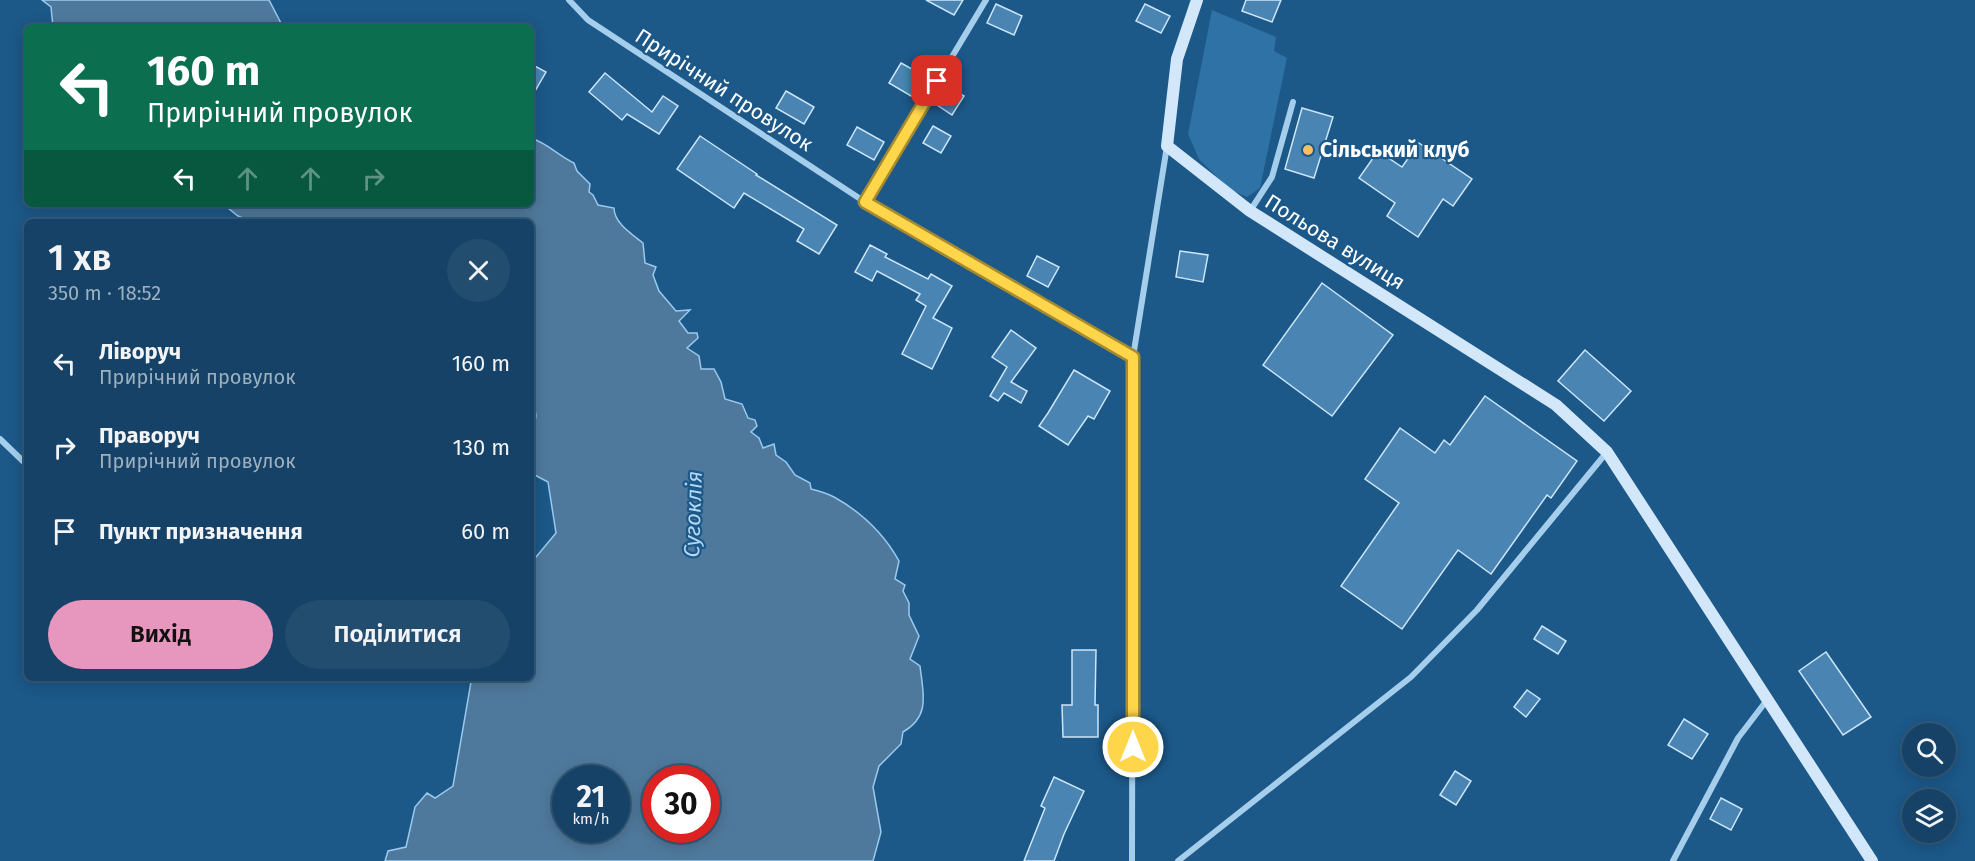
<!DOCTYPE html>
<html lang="uk">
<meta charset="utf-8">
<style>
:root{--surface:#154266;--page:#224d6f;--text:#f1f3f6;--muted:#9db0bf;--line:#345b7a;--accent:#e797bd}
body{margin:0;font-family:"Fira Sans",sans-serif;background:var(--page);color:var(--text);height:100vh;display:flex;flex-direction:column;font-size:22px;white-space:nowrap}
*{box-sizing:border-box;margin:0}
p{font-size:20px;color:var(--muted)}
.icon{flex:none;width:33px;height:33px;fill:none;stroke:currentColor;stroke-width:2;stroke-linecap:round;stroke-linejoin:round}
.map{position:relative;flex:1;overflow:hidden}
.side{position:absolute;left:24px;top:219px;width:510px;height:462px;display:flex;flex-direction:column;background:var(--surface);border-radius:9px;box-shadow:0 3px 15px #0003,0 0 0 2px var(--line)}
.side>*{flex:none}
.guide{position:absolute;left:24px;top:24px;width:510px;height:183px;border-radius:9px;box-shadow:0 3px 15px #0003,0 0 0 2px var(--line);background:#0b6e4f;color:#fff;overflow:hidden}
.tools{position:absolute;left:1902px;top:723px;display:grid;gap:12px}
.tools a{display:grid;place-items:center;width:54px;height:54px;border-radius:50%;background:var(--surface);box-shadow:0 3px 15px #0003,0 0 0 2px var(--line);font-size:30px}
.speed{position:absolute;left:552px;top:765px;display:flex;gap:12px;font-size:30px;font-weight:700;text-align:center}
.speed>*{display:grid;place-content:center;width:78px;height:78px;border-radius:50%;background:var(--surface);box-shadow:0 3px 15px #0003,0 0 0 2px var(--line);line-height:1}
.speed small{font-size:15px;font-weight:400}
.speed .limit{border:9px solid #d22;background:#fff;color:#111}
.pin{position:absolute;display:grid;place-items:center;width:51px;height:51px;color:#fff;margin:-26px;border-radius:12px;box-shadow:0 3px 9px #0006}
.me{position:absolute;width:66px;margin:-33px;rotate:0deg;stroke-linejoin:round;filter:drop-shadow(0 0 4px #0008)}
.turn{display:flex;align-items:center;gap:21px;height:126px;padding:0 24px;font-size:27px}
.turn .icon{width:78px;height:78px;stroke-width:2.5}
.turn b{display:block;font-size:42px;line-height:51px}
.lanes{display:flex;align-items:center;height:57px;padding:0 24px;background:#0003;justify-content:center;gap:30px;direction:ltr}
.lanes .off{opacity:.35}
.round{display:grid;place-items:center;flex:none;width:63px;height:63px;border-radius:32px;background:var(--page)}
.headline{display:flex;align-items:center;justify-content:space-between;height:102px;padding:0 24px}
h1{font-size:36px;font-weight:600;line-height:45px}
.cta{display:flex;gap:12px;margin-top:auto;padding:12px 24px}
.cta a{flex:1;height:69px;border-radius:36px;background:var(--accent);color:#111;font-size:24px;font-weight:600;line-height:69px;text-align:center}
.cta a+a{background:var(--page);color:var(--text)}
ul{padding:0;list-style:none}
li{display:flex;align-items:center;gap:18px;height:84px;padding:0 24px}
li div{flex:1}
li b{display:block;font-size:22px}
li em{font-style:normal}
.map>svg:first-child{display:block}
.green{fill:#2f72a6}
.water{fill:#4f799c;stroke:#99caee;stroke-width:1.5;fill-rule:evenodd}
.building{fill:#4984b2;stroke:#cbe5f9;stroke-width:1.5}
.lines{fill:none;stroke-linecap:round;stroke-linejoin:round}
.street{stroke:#a5cdec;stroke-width:6}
.secondary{stroke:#d2e7f9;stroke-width:12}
.route-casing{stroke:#a68a30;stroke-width:15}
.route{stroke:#ffd54a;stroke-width:10}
.poi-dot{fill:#fcbe63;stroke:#1c5888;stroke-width:2}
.labels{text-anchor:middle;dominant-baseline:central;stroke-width:4.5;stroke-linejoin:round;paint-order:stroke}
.street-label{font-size:21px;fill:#fff;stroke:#1c5888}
.poi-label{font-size:21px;font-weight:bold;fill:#fff;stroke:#1c5888;text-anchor:start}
.water-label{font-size:22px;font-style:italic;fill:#b1d7f3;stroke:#1c5888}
</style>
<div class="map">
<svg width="1975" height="861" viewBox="0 0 1975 861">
<rect width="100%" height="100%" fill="#1c5888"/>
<!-- green -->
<polygon class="green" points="1212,10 1276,37 1274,51 1287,58 1260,188 1247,197 1229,189 1199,159 1188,134"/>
<!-- water -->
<g class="water">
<polygon points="42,0 269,0 283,27 53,27 51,7"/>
<path d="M531,138C547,143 559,156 574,163L577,171L590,184L589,192L593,195L598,205L614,208C614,223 632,234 643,243L645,263L656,267L653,275L659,291L676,311L690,310L679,321L688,333H697L698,338L687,348L699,356L701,369H714L721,382L725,399L742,404L748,418L755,420L757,426L751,432L759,438L763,448L774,444L776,455L786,462L795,475L810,483L811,489C819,491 827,493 834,497C861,512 884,534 899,561L895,579L905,585L903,591L909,603V615L919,636L910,659L920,666C923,693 931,716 903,732L901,744L879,766L873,787L881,832L873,861H385L388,851L406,847L415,807L427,793L435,798L453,786L471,682L468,678H531V563L556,533L548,482L531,473V440L536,416L531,382V222H252L238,216L223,204H531ZM566,778H616V830H566ZM656,778H706V830H656Z"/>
</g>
<!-- building -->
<g class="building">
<polygon points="926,0 963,0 954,15"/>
<polygon points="1246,0 1281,0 1272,22 1242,11"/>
<polygon points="996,4 1022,16 1014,35 987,23"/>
<polygon points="1145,4 1170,16 1161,33 1136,21"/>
<polygon points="901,63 923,75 911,96 889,83"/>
<polygon points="531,64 546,72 531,98"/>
<polygon points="605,73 652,112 663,96 678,106 659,134 627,114 622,120 589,92"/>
<polygon points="949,86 964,96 952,115 937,105"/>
<polygon points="786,91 814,107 804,124 776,108"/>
<polygon points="1302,108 1333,117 1314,178 1285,169"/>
<polygon points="933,126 951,136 941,153 923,143"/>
<polygon points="857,127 884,142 874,160 847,145"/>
<polygon points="700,136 757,174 756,175 837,225 819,254 797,241 804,229 744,193 734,208 677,169"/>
<polygon points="1419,143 1472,179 1453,206 1443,199 1418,237 1387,216 1395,203 1359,178 1378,151 1402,167"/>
<polygon points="870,245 887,254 885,257 928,279 931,274 952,286 933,318 952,328 932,369 902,354 926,306 916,300 920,294 877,271 872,281 855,272"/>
<polygon points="1180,251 1208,255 1203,282 1176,277"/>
<polygon points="1037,256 1059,267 1048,287 1027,276"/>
<polygon points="1322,283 1393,335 1332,416 1263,365"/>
<polygon points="1011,330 1036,348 1011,382 1027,391 1021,403 1004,393 998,401 990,396 1007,367 992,357"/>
<polygon points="1585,350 1631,391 1604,421 1558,381"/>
<polygon points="1074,370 1110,391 1094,419 1088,416 1068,445 1039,426 1048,413"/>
<polygon points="1485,396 1577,461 1551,498 1547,495 1491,574 1458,550 1402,629 1341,586 1399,503 1365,479 1400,428 1435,453 1444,440 1450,445"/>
<polygon points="1542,626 1566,641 1558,654 1534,639"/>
<polygon points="1072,650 1096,650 1095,705 1098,705 1098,737 1063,737 1062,705 1072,705"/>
<polygon points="1826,652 1871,717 1843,735 1799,671"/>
<polygon points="1527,690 1540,699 1526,717 1514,707"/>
<polygon points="1684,719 1708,734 1692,759 1668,745"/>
<polygon points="1455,771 1471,781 1456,805 1440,795"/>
<polygon points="1054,777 1084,791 1064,834 1054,861 1024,861 1045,808 1041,806"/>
<polygon points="1721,798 1742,809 1731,830 1710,819"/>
</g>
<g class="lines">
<!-- street -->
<g class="street">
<polyline points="569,0 588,20 865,202"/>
<polyline points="986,0 865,202 1133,357 1132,861"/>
<polyline points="1250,211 1272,177 1293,102"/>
<polyline points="1133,357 1167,146"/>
<polyline points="0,439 27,465"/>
<polyline points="1178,861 1411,677 1477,610 1607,452"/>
<polyline points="1673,861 1738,738 1767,700"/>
</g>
<!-- secondary -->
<polyline class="secondary" points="1197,0 1177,59 1167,146 1250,211 1556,405 1607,452 1872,861"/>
</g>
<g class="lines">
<defs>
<polyline id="route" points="937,81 865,202 1133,357 1133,747"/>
</defs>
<!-- route casing -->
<use href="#route" class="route-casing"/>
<!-- route -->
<use href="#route" class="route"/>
</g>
<!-- markers -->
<circle class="poi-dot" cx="1308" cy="150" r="6"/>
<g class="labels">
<!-- street labels -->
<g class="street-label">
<text transform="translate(724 90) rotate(33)">Прирічний провулок</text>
<text transform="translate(1335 242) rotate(32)">Польова вулиця</text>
</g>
<!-- poi labels -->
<g class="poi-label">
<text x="1320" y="150">Сільський клуб</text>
</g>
<!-- water labels -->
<g class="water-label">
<text transform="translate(693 514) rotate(-88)">Сугоклія</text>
</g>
</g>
</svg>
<div class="tools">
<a><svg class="icon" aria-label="search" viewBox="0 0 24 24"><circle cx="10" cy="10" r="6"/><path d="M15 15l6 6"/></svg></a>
<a><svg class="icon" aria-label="layers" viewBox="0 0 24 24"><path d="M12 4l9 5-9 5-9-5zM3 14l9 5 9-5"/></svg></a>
</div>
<div class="speed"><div>21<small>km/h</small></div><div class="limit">30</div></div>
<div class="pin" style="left:937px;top:81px;background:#d93025"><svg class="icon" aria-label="arrive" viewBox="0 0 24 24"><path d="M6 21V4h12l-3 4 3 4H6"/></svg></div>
<svg class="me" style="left:1133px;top:747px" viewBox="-20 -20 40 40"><circle r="17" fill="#ffd54a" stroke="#fff" stroke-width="3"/><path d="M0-11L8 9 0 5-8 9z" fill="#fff"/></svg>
<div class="guide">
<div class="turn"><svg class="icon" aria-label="left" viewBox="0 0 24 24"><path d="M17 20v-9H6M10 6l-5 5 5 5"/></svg><div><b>160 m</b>Прирічний провулок</div></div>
<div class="lanes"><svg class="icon" aria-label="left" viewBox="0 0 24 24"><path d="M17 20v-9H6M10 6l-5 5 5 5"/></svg><svg class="icon off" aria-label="ahead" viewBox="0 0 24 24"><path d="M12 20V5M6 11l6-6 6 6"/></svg><svg class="icon off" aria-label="ahead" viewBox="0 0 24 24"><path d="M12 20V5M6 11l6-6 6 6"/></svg><svg class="icon off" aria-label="right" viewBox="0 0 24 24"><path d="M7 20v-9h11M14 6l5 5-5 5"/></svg></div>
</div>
<section class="side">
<div class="headline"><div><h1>1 хв</h1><p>350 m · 18:52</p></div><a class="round"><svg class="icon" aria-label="close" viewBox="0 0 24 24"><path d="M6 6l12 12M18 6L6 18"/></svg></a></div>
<ul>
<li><svg class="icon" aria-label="left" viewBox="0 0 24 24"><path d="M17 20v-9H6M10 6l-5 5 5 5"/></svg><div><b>Ліворуч</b><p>Прирічний провулок</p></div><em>160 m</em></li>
<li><svg class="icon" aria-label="right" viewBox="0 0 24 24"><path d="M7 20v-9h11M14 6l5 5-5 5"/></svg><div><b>Праворуч</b><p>Прирічний провулок</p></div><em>130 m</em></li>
<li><svg class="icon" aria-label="arrive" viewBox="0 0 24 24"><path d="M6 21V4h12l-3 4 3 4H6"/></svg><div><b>Пункт призначення</b></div><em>60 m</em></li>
</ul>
<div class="cta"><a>Вихід</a><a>Поділитися</a></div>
</section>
</div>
